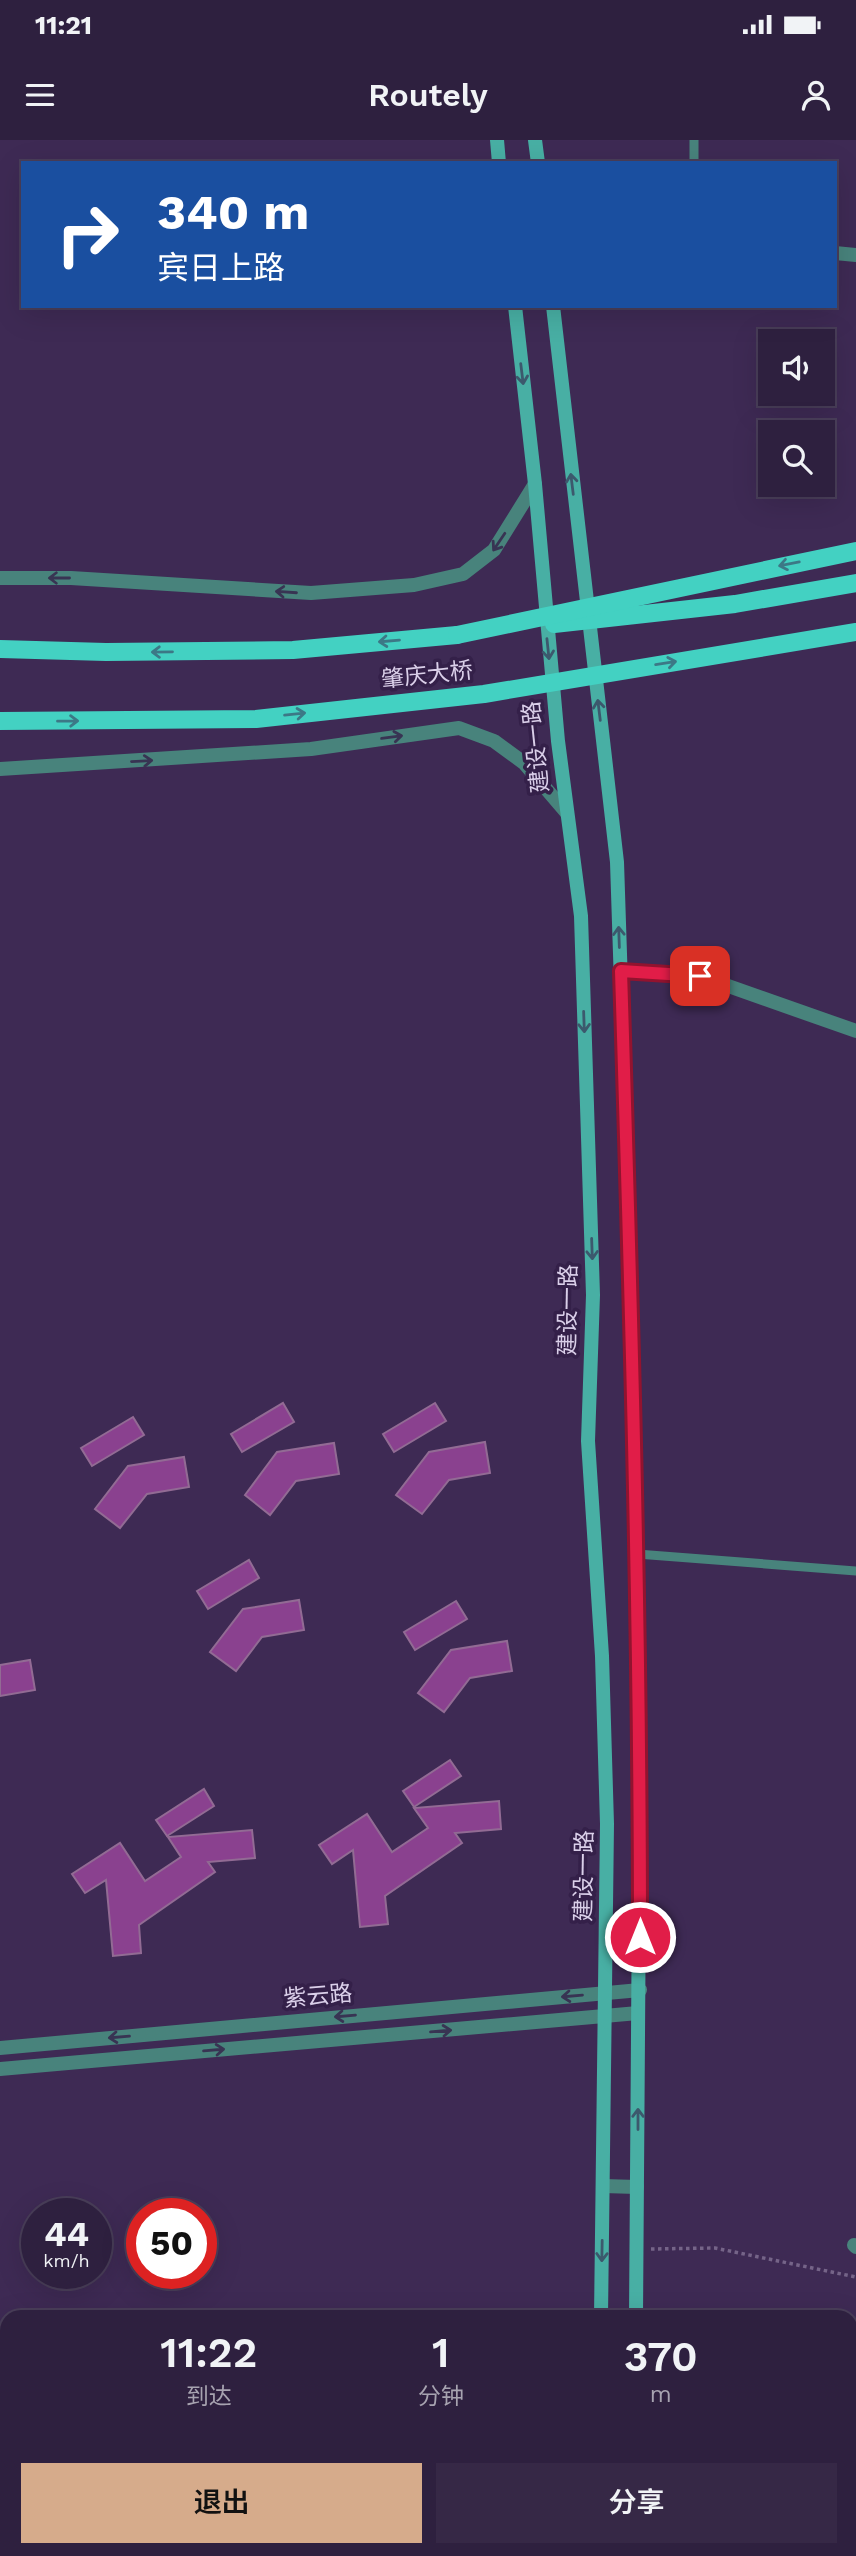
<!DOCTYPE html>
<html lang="zh">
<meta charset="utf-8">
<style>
:root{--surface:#2e203f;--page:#362846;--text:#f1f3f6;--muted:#a7a3b0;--line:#493e59;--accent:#d6ab8b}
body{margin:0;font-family:"Work Sans","Noto Sans SC",sans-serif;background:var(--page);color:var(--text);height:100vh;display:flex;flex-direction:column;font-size:26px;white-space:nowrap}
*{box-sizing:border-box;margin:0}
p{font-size:23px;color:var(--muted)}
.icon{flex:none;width:38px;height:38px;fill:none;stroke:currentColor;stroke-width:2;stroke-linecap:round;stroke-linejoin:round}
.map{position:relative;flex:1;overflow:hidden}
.details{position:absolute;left:0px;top:2170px;width:858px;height:247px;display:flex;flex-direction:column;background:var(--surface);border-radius:21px 21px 0 0;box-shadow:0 7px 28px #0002,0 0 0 2px var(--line)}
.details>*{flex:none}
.guide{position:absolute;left:21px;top:21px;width:816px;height:147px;border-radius:0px;box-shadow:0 7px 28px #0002,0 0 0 2px var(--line);background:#1a4fa0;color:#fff;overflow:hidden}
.tools{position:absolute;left:758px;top:189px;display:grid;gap:14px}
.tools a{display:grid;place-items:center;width:77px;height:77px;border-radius:0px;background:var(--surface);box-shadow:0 7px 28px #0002,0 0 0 2px var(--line);font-size:35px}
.speed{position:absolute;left:21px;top:2058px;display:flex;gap:14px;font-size:35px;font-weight:700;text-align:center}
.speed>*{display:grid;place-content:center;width:91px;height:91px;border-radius:50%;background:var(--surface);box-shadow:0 7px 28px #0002,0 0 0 2px var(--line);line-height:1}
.speed small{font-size:18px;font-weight:400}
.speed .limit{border:10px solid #d22;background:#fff;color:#111}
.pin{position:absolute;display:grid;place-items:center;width:60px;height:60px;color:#fff;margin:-30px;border-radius:14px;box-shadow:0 4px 10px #0006}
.me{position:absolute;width:77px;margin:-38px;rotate:0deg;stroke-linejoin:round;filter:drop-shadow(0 0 5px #0008)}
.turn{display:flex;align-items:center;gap:24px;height:147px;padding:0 21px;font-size:32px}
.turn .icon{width:91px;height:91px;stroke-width:2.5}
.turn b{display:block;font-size:49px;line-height:60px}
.eta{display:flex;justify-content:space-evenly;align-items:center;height:119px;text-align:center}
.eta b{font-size:42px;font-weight:600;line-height:49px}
.button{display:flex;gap:14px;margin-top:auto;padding:14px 21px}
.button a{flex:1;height:80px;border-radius:0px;background:var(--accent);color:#111;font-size:28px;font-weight:600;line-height:80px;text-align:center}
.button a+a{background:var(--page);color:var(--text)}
.status{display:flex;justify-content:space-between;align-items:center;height:49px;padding:0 35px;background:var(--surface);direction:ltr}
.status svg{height:19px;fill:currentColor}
header{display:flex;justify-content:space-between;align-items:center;height:91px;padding:0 21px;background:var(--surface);font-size:32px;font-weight:600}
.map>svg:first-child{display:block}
.building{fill:#8a418f;stroke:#926b94;stroke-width:2}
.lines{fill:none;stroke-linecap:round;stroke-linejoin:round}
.path{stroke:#756488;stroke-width:3.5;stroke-dasharray:3.5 3.5;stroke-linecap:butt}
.service{stroke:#48837c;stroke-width:9}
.minor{stroke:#48837c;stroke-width:14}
.tertiary{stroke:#48837c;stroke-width:14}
.secondary{stroke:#48afa4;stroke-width:14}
.primary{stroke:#43d1c2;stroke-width:18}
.primary-bridge{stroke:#43d1c2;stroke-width:18}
.oneway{stroke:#3c596d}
.oneway2{stroke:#383453}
.oneway3{stroke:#3c7886}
.route-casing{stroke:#92132f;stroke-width:18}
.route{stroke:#e11d48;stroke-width:12}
.labels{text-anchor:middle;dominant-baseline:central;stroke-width:7;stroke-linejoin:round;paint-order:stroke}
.street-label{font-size:23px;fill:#dacfe9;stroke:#342049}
</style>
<div class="status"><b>11:21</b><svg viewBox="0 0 49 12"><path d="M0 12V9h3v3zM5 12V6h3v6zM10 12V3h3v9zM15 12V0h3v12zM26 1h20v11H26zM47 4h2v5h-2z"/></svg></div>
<header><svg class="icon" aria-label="menu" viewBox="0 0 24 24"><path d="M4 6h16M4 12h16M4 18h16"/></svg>Routely<svg class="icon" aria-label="person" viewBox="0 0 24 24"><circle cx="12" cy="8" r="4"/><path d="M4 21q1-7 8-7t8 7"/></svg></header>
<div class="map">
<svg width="856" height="2416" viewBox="0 0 856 2416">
<rect width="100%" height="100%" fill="#3e2a54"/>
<!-- building -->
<g class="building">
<polygon points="283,1263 294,1282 242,1312 231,1294"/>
<polygon points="435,1263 446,1281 394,1312 383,1294"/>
<polygon points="133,1277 144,1295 92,1326 81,1308"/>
<polygon points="485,1302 490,1333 449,1340 422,1374 396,1355 429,1312"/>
<polygon points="334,1303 339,1334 296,1341 270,1375 245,1355 277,1312"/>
<polygon points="184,1317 189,1347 147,1354 120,1388 95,1369 128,1326"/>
<polygon points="249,1420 259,1438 208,1469 197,1451"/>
<polygon points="299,1460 304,1490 262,1497 236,1531 210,1512 243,1469"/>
<polygon points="456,1461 467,1479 415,1510 404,1492"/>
<polygon points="507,1501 512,1531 470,1538 444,1572 418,1553 451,1510"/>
<polygon points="30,1520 35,1550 0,1556 0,1525"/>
<polygon points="450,1620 461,1636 414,1667 403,1651"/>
<polygon points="204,1649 214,1666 167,1696 156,1680"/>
<polygon points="499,1661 501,1689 455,1693 462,1703 385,1756 388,1784 360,1787 353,1710 332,1724 319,1705 367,1674 392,1712 428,1688 414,1668"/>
<polygon points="252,1690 255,1718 208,1722 215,1732 139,1785 141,1813 113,1816 106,1740 85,1753 72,1734 120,1703 145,1741 181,1717 168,1697"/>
</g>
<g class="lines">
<!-- path -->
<polyline class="path" points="651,2109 715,2108 856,2137"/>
<!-- service -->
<g class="service">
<polyline points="694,23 694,0"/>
<polyline points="637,1414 856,1431"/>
</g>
<!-- minor -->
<g class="minor">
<polyline points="835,113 856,115"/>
<polyline points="620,831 700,836 856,891"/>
<polyline points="854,2105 856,2107"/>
</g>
<!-- tertiary -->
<g class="tertiary">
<polyline points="0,438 71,438 311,453 414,445 463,434 494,410 535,344"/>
<polyline points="0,629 311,609 459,588 494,601 524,623 566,672"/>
<polyline points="0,1908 640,1850"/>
<polyline points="0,1929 638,1873"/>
<polyline points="603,2046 637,2047"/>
</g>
<!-- secondary -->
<g class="secondary">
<polyline points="497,0 499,23"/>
<polyline points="535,0 538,23"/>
<polyline points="515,166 535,344 558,601 581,776 593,1155 588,1301 602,1516 607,1684 601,2177"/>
<polyline points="553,166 617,722 632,1181 640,1614 636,2177"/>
<polyline points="599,2416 599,2410"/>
<polyline points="635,2416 635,2410"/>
</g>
<!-- primary -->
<polyline class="primary" points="0,509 106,512 293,510 457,495"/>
<!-- primary-bridge -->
<g class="primary-bridge">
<polyline points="554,484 735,464 856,443"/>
<polyline points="457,495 856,411"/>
<polyline points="0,581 256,579 484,554 856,492"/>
</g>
</g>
<!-- one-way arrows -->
<defs><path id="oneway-shaft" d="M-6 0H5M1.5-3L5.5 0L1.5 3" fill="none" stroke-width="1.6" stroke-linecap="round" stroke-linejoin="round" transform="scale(1.75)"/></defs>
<g class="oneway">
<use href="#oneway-shaft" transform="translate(522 234) rotate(83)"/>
<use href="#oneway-shaft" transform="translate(572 344) rotate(-97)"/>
<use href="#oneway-shaft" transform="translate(548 509) rotate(84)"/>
<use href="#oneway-shaft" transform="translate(599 570) rotate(-97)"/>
<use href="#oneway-shaft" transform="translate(619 797) rotate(-92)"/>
<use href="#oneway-shaft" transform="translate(584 882) rotate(88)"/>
<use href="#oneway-shaft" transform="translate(592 1109) rotate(88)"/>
<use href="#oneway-shaft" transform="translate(638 1979) rotate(-90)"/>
<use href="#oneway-shaft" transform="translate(602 2111) rotate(91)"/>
</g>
<g class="oneway2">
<use href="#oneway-shaft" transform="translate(499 402) rotate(124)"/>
<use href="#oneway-shaft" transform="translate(59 438) rotate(180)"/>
<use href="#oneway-shaft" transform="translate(286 452) rotate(-176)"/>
<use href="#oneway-shaft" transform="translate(392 597) rotate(-8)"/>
<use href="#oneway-shaft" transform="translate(142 621) rotate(-3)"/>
<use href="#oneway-shaft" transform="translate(572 1856) rotate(175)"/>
<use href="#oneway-shaft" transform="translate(345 1876) rotate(175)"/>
<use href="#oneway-shaft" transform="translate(441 1891) rotate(-5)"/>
<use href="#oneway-shaft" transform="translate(119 1897) rotate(175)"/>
<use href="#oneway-shaft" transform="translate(214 1910) rotate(-5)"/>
</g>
<g class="oneway3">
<use href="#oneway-shaft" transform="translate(789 424) rotate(169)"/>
<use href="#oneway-shaft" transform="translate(389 501) rotate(175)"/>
<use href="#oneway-shaft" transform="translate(162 512) rotate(179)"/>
<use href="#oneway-shaft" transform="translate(666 523) rotate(-9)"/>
<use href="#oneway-shaft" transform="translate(295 574) rotate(-6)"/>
<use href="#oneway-shaft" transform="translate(68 581) rotate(-1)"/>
</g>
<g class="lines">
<defs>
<path id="route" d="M640,1797C640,1475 631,1153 621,831L700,836"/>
</defs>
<!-- route casing -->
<use href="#route" class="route-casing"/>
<!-- route -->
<use href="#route" class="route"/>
</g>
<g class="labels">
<!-- street labels -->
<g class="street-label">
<text transform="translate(427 535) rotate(-6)">肇庆大桥</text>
<text transform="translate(536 607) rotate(-96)">建设一路</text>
<text transform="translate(568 1170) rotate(-89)">建设一路</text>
<text transform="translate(584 1736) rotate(-89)">建设一路</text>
<text transform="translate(318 1856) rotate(-5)">紫云路</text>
</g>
</g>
</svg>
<div class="tools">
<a><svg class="icon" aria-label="sound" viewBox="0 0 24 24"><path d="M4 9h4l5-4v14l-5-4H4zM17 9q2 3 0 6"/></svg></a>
<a><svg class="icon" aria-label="search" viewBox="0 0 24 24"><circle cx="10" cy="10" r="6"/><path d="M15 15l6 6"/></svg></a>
</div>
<div class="speed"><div>44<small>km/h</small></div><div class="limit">50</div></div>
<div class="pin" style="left:700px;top:836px;background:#d93025"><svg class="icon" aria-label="arrive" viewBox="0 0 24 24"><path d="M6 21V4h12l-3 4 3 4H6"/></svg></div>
<svg class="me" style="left:640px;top:1797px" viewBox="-20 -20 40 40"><circle r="17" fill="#e11d48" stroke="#fff" stroke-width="3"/><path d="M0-11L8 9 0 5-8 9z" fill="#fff"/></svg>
<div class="guide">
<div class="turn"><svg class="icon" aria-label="right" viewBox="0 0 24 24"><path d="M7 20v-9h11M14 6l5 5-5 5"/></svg><div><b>340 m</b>宾日上路</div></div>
</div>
<section class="details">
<div class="eta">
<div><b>11:22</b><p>到达</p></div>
<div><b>1</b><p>分钟</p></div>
<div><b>370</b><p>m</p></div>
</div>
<div class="button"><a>退出</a><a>分享</a></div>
</section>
</div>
